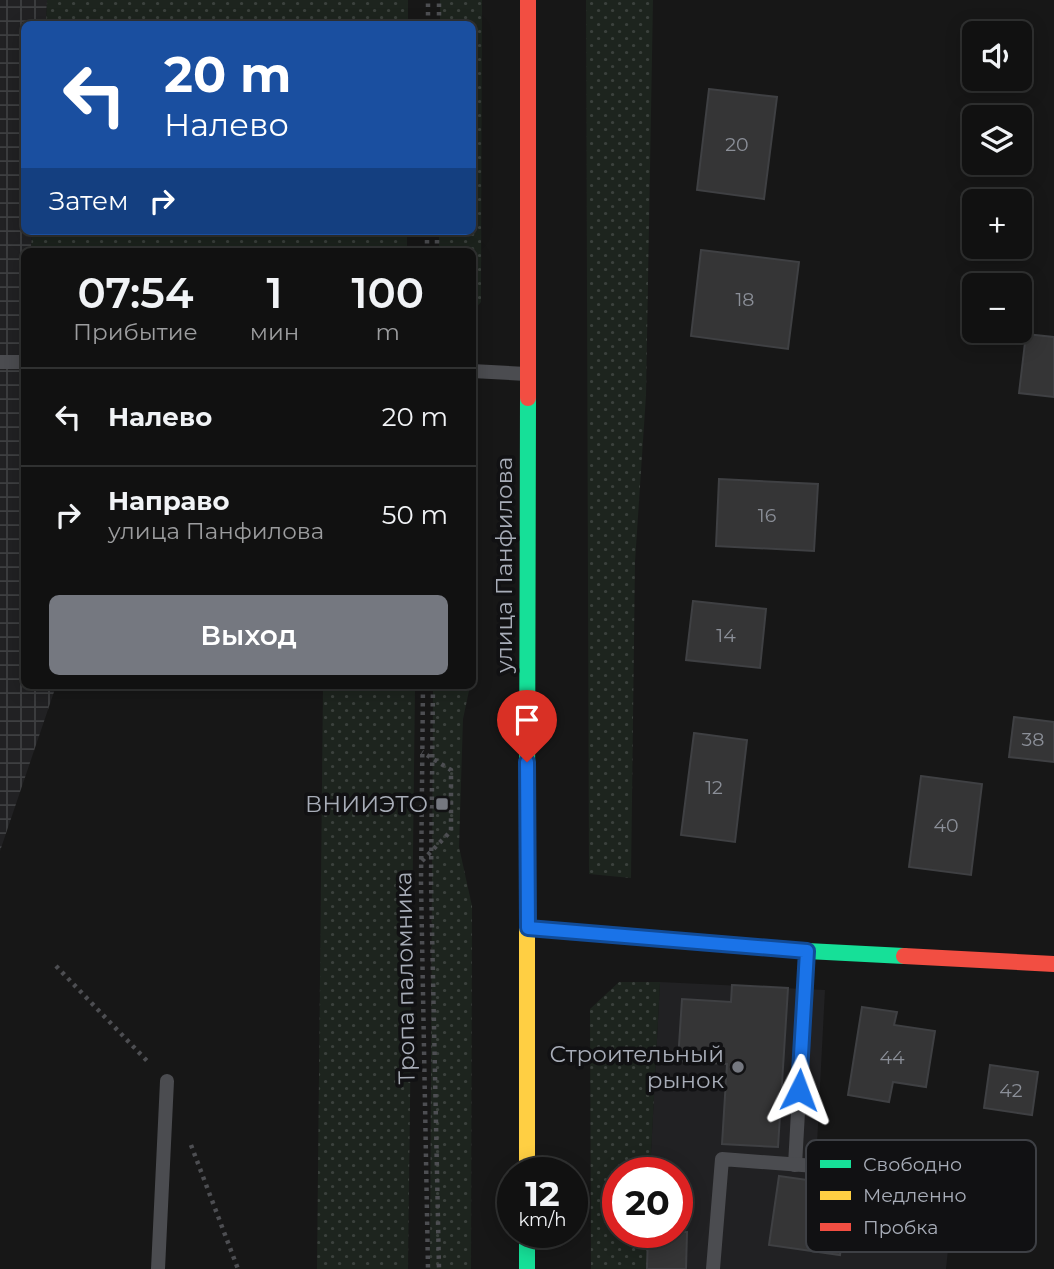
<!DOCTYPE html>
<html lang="ru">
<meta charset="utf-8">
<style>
:root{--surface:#111;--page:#1a1a1a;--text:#f1f3f6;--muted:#9c9d9f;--line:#303131;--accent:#757880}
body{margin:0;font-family:Montserrat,sans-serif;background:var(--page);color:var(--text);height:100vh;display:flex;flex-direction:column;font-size:26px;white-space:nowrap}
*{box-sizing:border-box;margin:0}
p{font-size:23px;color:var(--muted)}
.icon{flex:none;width:38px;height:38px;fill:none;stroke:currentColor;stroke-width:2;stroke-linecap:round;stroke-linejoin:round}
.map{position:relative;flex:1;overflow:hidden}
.panel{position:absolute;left:21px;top:248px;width:455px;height:441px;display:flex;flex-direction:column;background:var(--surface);border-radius:10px;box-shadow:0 4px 18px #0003,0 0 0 2px var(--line)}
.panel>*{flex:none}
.banner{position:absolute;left:21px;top:21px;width:455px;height:214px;border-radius:10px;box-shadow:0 4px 18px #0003,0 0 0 2px var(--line);background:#1a4fa0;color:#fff;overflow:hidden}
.controls{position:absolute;left:962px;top:21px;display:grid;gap:14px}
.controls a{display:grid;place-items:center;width:70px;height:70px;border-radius:10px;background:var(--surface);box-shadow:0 4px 18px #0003,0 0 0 2px var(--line);font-size:35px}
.speed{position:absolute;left:497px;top:1157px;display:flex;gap:14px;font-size:35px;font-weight:700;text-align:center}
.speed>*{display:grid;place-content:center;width:91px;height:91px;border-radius:50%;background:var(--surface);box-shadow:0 4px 18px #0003,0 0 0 2px var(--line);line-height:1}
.speed small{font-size:18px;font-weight:400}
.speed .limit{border:10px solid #d22;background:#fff;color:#111}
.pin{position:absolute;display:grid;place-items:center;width:60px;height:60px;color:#fff;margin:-72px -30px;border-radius:50% 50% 50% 0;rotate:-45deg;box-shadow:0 0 7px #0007}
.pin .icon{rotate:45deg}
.me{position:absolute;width:77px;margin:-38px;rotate:3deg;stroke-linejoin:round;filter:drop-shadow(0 0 5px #0008)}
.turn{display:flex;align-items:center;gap:24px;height:147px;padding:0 28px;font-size:32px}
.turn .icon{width:91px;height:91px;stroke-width:2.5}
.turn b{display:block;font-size:49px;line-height:60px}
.then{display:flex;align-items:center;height:66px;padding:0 28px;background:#0003;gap:14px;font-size:26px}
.eta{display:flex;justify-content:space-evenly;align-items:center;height:119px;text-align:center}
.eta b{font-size:42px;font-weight:600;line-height:49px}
.cta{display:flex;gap:14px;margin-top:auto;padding:14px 28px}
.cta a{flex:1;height:80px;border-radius:10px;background:var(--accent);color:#fff;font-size:28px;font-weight:600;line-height:80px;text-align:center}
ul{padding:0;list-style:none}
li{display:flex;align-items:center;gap:21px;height:98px;padding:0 28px;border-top:2px solid var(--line)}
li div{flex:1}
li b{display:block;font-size:26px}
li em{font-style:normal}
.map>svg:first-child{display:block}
.built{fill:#212123}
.industrial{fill:url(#industrial-grid)}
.grass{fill:url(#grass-dots)}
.building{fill:#353536;stroke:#3f4043;stroke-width:2}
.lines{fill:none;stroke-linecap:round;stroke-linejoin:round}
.path{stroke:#4d4e52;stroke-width:4.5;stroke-dasharray:3.5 5;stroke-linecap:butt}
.lane{stroke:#4b4c50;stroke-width:14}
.fast{stroke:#16e098;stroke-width:16}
.slow{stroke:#ffcf43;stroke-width:16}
.jam{stroke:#f24e42;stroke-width:16}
.route-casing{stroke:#114b97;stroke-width:18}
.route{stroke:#1a73e8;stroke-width:12}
.poi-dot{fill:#757880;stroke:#111113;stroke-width:2.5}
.labels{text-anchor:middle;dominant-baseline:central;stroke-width:7;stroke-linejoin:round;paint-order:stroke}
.number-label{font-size:19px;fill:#8b8f98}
.street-label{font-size:23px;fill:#a8adb8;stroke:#111113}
.poi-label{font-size:23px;fill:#a8adb8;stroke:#111113;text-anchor:end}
.key{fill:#111113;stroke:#3e4045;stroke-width:2}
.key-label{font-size:19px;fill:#a8adb8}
</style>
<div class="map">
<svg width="1054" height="1269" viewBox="0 0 1054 1269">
<defs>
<pattern id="industrial-grid" width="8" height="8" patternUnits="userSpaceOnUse" patternTransform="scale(1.75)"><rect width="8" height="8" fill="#212123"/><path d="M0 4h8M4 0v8" fill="none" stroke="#3e3f41"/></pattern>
<pattern id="grass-dots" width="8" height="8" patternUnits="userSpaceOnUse" patternTransform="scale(1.75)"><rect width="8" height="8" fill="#1d241e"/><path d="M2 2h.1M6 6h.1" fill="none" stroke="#3b413d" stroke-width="1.8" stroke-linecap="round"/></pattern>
</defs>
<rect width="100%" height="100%" fill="#171717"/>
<!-- built -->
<polygon class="built" points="660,982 825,990 817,1144 930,1152 928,1207 952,1212 946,1269 647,1269 677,1232 677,1172 650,1172"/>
<!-- industrial -->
<polygon class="industrial" points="0,0 47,0 46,24 24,24 24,231 32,231 31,252 24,252 24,686 56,686 0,851"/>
<!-- grass -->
<g class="grass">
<polygon points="47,0 408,0 408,24 46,24"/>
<polygon points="440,0 482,0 481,302 473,311 472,252 439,252 439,231 472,231 472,24 440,24"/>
<polygon points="586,0 653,0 646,395 635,562 631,878 589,874"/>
<polygon points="32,231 407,231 407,252 31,252"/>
<polygon points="473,422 474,425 476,659 473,673"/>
<polygon points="323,686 415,686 408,1269 317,1269"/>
<polygon points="433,686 470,686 463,719 459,847 472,906 471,1269 430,1269"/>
<polygon points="619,982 660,982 650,1172 618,1172 618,1232 648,1232 647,1269 591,1269 590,1009"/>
</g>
<!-- building -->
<g class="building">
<polygon points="709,89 777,97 764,199 697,190"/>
<polygon points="701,250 799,262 788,349 691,336"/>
<polygon points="1026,334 1054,337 1054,397 1019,393"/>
<polygon points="719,479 818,484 814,551 716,546"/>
<polygon points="693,601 766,609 760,668 686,660"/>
<polygon points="1014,717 1054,722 1054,762 1009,757"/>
<polygon points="694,733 747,740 735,842 681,835"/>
<polygon points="921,776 982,784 971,875 909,867"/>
<polygon points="732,985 788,988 778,1147 722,1144 727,1064 678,1061 682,999 731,1002"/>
<polygon points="862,1007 897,1012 894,1025 935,1031 926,1087 893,1082 889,1102 848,1095"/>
<polygon points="990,1065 1038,1072 1032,1115 984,1108"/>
<polygon points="779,1176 850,1186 840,1255 769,1245"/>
<polygon points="648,1232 687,1232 686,1269 647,1269"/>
</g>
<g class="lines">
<!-- path -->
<g class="path">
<polyline points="428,24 428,0"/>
<polyline points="439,24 439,0"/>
<polyline points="427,252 427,231"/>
<polyline points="437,252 437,231"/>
<polyline points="423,686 421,883 428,1269"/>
<polyline points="433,686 431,880 439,1269"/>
<polyline points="422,861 451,831 451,770 422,752"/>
<polyline points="56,966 150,1064"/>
<polyline points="191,1145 238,1269"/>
</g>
<!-- lane -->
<g class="lane">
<polyline points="0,362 24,362"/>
<polyline points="472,371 526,374"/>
<polyline points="795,1165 807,953"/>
<polyline points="158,1269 167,1081"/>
<polyline points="713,1269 722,1159 895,1172 893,1216"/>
</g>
<!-- fast -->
<g class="fast">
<polyline points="527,823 528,398"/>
<polyline points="528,928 807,951 904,956"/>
<polyline points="527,1232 527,1269"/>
</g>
<!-- slow -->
<polyline class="slow" points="527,1172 527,823"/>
<!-- jam -->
<g class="jam">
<polyline points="528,398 528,0"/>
<polyline points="904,956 1054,964"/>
</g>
</g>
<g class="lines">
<defs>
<polyline id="route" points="527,762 528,928 807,951 799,1090"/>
</defs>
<!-- route casing -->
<use href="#route" class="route-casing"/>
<!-- route -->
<use href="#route" class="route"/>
</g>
<!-- markers -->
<g class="poi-dot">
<rect x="435" y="797" width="14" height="14" rx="3.5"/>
<circle cx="738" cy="1067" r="7"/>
</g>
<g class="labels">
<!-- number labels -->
<g class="number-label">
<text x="737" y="144">20</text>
<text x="745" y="299">18</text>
<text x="767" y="515">16</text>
<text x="726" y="635">14</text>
<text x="1033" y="739">38</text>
<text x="714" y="787">12</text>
<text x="946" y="825">40</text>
<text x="892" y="1057">44</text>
<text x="1011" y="1090">42</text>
</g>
<!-- street labels -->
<g class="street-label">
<text transform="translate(504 565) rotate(-90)">улица Панфилова</text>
<text transform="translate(405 978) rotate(-91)">Тропа паломника</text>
</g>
<!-- poi labels -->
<g class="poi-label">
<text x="428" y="804">ВНИИЭТО</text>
<text x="724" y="1054">Строительный<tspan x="724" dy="26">рынок</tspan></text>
</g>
</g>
<!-- legend -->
<rect x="806" y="1140" width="230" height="112" rx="10" class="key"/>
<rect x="820" y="1160" width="31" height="8" fill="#16e098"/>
<rect x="820" y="1191" width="31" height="9" fill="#ffcf43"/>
<rect x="820" y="1223" width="31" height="8" fill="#f24e42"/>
<g class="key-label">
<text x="863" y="1171">Свободно</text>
<text x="863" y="1202">Медленно</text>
<text x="863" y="1234">Пробка</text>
</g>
</svg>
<div class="controls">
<a><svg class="icon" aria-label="sound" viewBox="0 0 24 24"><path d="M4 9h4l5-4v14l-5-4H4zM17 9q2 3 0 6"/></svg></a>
<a><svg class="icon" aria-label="layers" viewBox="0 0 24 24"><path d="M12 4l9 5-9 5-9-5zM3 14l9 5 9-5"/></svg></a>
<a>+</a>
<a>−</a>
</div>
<div class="speed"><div>12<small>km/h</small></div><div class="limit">20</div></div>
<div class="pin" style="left:527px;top:762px;background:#d93025"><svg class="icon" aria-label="arrive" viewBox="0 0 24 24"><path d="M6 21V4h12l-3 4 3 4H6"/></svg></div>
<svg class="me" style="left:799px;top:1090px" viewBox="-20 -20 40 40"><path d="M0-17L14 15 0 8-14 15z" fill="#1a73e8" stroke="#fff" stroke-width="4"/></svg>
<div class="banner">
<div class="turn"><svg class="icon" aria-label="left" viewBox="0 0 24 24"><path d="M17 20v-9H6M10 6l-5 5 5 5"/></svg><div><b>20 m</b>Налево</div></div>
<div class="then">Затем<svg class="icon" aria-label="right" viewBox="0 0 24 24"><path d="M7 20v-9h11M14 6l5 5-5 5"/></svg></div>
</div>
<section class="panel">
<div class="eta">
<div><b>07:54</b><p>Прибытие</p></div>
<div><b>1</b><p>мин</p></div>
<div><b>100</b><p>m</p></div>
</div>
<ul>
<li><svg class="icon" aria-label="left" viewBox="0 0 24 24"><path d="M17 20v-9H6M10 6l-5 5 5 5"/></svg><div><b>Налево</b></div><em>20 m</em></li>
<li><svg class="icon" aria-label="right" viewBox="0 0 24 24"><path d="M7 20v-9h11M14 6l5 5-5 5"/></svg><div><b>Направо</b><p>улица Панфилова</p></div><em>50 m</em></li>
</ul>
<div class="cta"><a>Выход</a></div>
</section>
</div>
